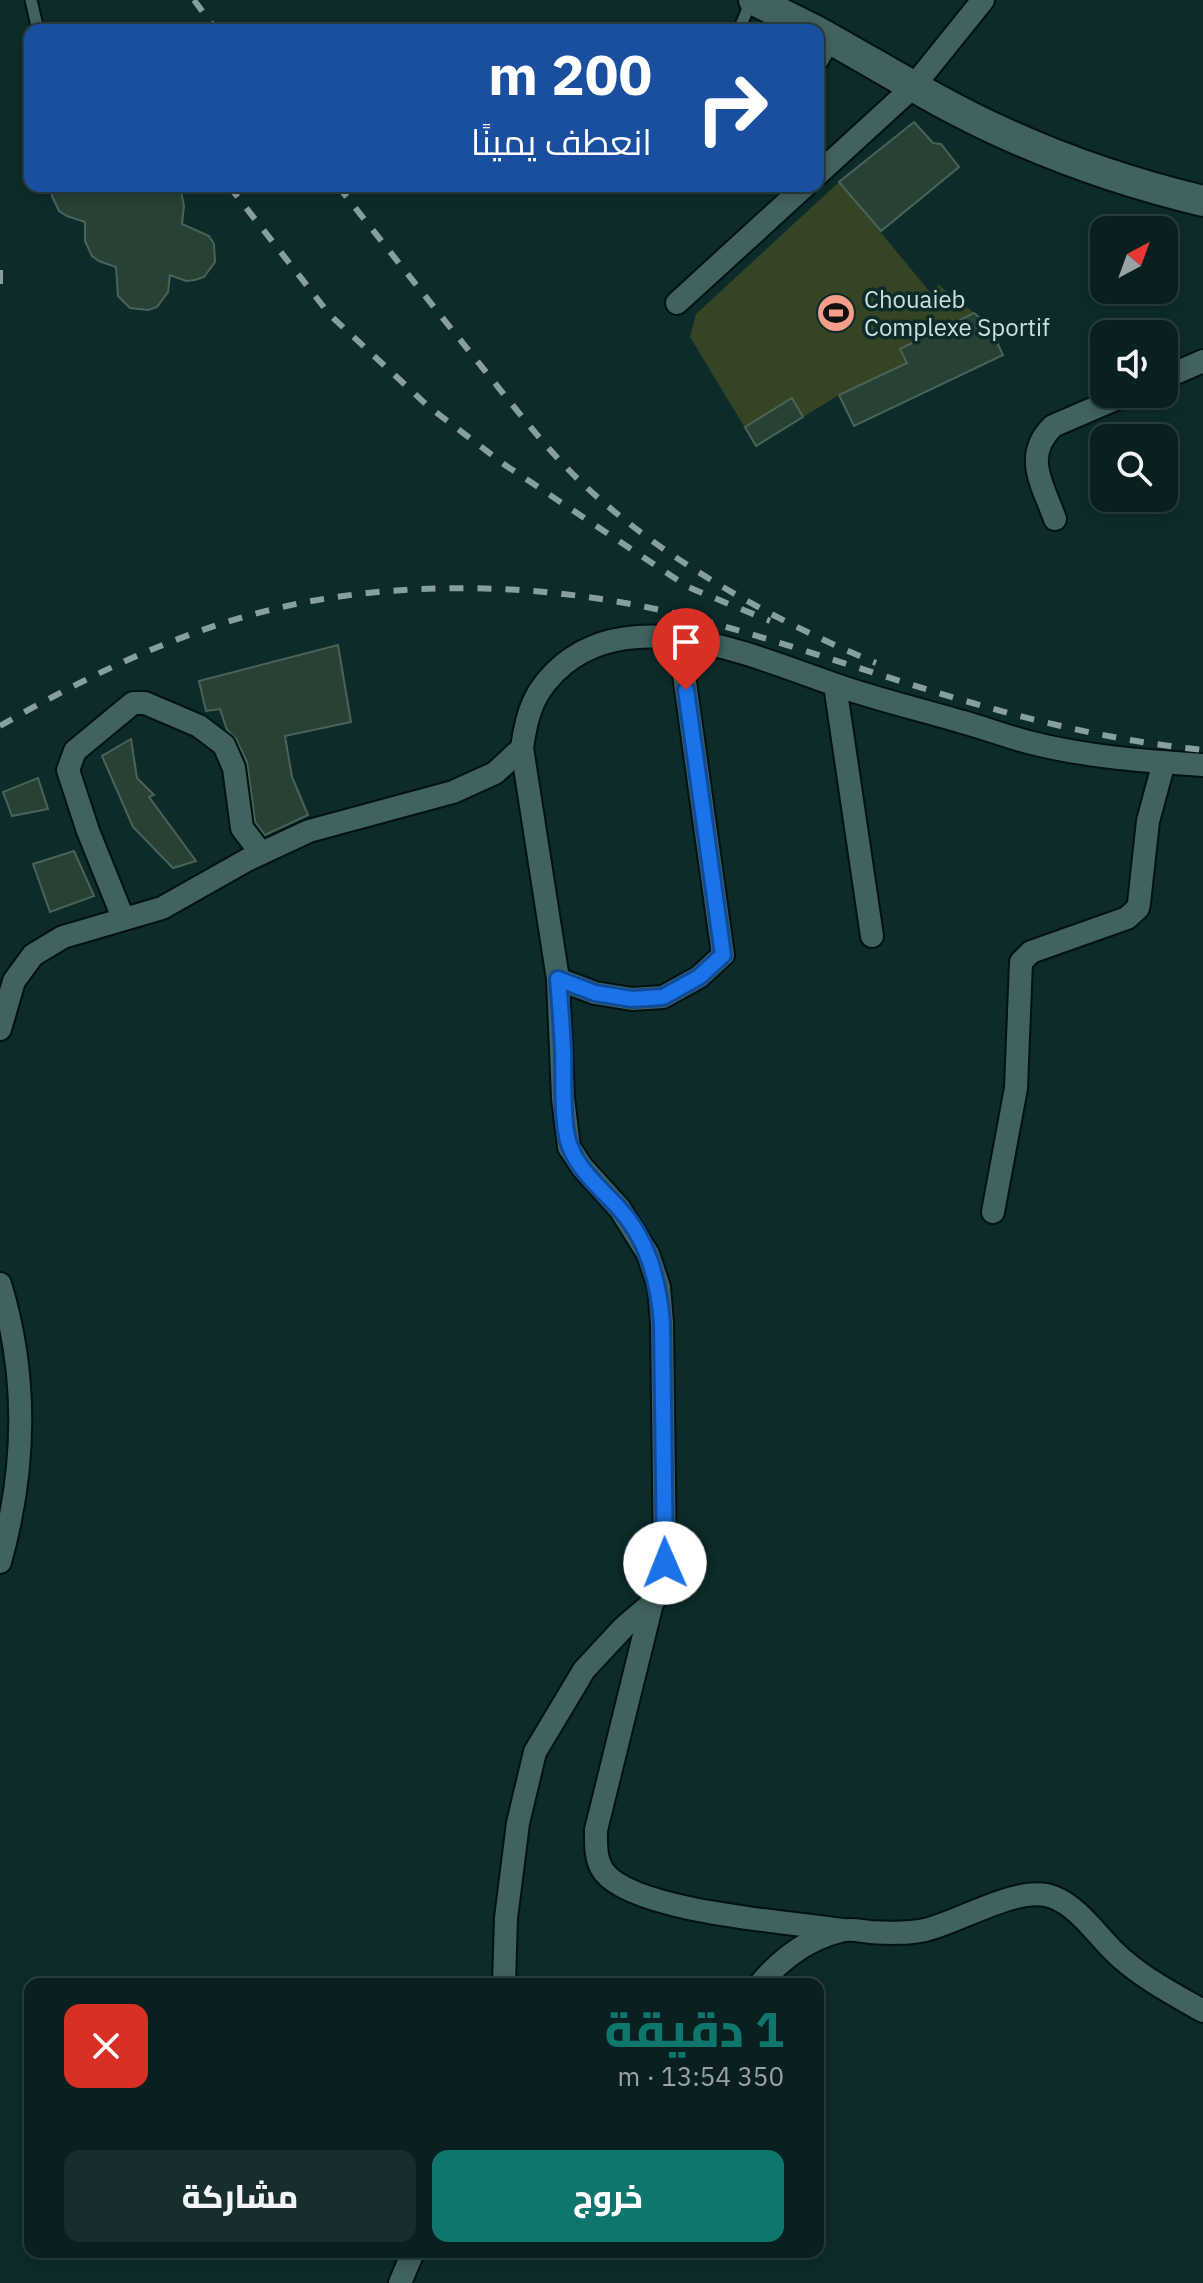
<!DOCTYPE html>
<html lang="ar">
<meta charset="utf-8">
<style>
:root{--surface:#0a2020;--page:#182d2d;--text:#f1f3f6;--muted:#99a3a5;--line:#2a3e3e;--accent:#0f766e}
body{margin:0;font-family:"IBM Plex Sans",Cairo,sans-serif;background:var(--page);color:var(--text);direction:rtl;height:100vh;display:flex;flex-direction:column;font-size:30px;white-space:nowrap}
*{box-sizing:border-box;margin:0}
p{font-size:26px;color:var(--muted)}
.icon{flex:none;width:44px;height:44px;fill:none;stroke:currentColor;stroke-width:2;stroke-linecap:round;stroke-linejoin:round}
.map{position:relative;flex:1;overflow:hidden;direction:ltr}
.sheet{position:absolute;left:24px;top:1978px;width:800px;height:280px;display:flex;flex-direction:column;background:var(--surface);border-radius:16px;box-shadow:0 4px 12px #0003,0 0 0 2px var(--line);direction:rtl}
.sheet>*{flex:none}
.guide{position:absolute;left:24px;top:24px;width:800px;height:168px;border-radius:16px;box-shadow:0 4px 12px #0003,0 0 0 2px var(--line);direction:rtl;background:#1a4fa0;color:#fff;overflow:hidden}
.needle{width:52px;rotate:41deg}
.tools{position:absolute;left:1090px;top:216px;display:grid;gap:16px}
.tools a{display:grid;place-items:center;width:88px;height:88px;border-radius:16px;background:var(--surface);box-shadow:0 4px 12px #0003,0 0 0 2px var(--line);font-size:40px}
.pin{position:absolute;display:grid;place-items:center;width:68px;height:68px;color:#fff;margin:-82px -34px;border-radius:50% 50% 50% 0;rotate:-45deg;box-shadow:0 0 8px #0007}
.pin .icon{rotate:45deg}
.me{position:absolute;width:88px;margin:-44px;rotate:359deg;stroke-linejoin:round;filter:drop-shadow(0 0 6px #0008)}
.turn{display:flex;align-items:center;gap:28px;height:168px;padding:0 40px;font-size:36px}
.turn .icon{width:104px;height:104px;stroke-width:2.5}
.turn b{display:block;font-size:56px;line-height:68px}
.round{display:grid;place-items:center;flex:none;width:84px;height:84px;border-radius:16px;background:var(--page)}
.headline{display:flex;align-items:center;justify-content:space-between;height:136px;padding:0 40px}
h1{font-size:48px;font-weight:800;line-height:60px;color:var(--accent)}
.button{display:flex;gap:16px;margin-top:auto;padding:16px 40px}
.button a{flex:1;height:92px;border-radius:16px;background:var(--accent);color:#fff;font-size:32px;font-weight:800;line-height:92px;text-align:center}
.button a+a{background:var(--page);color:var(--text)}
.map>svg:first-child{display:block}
.green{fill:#344424}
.building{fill:#294035;stroke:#4a6356;stroke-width:2}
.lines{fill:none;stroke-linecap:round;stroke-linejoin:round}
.service-casing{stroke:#001313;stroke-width:15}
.minor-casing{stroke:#001313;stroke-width:26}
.secondary-casing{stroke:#001313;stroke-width:34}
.service{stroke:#426161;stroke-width:11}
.minor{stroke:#426161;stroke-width:22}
.secondary{stroke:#426161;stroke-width:30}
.rail{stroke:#899f9f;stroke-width:6;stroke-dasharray:14 14;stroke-linecap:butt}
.route-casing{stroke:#114b97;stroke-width:20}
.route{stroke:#1a73e8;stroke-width:14}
.labels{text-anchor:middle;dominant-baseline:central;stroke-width:7;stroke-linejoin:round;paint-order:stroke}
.poi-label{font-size:24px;fill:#cedfdf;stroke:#0d2b2b;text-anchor:start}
</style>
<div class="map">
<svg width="1203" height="2283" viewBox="0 0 1203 2283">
<rect width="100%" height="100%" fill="#0d2b2b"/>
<!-- green -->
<polygon class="green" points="839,182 930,292 939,285 988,324 839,395 756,446 690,337 696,314"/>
<!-- building -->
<g class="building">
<polygon points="914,122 933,143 941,144 959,167 881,231 839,182"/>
<polygon points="52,186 180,186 184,206 182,224 209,236 214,244 215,262 204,277 195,280 186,281 170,275 168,292 157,307 148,310 130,308 118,296 116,267 99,261 92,256 85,241 85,222 67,216 59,211 52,196"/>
<polygon points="974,313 989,325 1003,355 854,426 839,395 907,363 900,349"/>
<polygon points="792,398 803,417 756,446 745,427"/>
<polygon points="338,645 351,722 285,736 292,777 308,815 265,835 255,822 247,762 236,739 227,730 220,709 206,711 199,681"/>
<polygon points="131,739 137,778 154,795 149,797 196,861 173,868 133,827 102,756"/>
<polygon points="38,778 48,809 12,816 3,792"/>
<polygon points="74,851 94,896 50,912 33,864"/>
</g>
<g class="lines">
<defs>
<g id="service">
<polyline points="31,0 38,30"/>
<polyline points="739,30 751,1"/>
<polyline points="818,69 834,42"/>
</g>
<g id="minor">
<polyline points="818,174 913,87 983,0"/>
<polyline points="677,303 805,186"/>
<polyline points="1164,378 1203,361"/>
<path d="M1055,519C1043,485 1022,456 1053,426L1127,394"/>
<polyline points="835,685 872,936"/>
<polyline points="123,918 88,831 68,770 75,751 133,703 145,703 199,726 224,745 234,768 242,828 261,853"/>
<polyline points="558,979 595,993 632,999 663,997 699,977 723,955 679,639"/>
<polyline points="0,1029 14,981 33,955 63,937 162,908 247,860 309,831 453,792 495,773 522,748"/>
<polyline points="993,1212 1016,1088 1021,962 1031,952 1127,918 1138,908 1139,903 1148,821 1164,762"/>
<path d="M0,1284C28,1376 26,1469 0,1562"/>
<path d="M652,1603L596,1830C596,1844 595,1860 604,1872C635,1912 789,1922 842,1930"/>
<path d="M504,1984L506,1918L518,1823L535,1752L584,1670L624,1627L652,1603L658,1594L665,1563L662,1323L659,1287L648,1254L620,1209L582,1167L569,1147L563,1098L558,979L522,748C527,711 535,688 564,664C639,603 757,658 836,685C876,699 918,709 959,721C982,727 1005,736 1028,742C1086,757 1144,761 1203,765"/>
<path d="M760,1984C781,1959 808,1939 840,1931C849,1928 861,1931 870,1932C888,1933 908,1934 925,1930C960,1922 1019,1884 1053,1897C1080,1907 1100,1940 1121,1958C1146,1980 1175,1995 1203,2011"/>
<polyline points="400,2283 413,2252"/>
</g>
<g id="secondary">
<polyline points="754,0 814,30"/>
<path d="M818,32C881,67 941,105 1006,134C1070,163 1136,185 1203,201"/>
</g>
</defs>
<!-- service casing -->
<use href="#service" class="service-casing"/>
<!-- minor casing -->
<use href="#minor" class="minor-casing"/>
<!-- secondary casing -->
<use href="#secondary" class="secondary-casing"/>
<!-- service -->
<use href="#service" class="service"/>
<!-- minor -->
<use href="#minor" class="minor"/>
<!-- secondary -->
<use href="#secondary" class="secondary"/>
<!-- rail -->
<g class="rail">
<polyline points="194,0 216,30"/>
<polyline points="229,186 330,315 429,407 505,465 688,587 770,621"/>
<path d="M338,186C387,248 436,310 486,372C520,414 554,459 595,495C676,567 776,621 876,663"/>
<polyline points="0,270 0,284"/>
<path d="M0,726C94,672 194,624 301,603C435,577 581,586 712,623C828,655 942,699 1061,726C1108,737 1155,745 1203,750"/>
</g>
</g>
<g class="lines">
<defs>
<path id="route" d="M665,1563L662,1323C658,1279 648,1239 617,1206C601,1189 580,1171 571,1149C561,1130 564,1076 563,1052C562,1028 560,1003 558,979L595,993L632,999L663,997L699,977L723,955L686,690"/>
</defs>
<!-- route casing -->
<use href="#route" class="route-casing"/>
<!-- route -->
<use href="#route" class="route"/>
</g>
<!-- icons -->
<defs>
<symbol id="stadium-disc" viewBox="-11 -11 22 22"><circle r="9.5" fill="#f49d8b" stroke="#0d2b2b"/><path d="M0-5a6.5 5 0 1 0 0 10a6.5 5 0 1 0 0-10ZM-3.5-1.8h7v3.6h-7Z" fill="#111"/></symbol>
</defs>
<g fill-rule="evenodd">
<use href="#stadium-disc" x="814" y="291" width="44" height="44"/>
</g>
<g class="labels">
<!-- poi labels -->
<g class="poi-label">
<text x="864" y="299">Chouaieb<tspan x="864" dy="28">Complexe Sportif</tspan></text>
</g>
</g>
</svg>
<div class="tools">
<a><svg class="needle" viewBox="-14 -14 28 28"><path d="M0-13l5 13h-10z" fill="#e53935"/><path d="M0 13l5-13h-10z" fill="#99a3a5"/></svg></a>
<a><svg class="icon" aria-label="sound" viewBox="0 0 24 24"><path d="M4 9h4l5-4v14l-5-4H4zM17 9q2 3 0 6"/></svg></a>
<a><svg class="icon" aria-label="search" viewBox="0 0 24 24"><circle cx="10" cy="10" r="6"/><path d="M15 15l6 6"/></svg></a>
</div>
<div class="pin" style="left:686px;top:690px;background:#d93025"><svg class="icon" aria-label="arrive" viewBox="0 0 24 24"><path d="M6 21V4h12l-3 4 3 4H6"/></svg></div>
<svg class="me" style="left:665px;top:1563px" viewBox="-20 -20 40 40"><circle r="19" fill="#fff"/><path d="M0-13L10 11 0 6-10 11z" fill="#1a73e8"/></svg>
<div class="guide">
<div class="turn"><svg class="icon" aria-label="right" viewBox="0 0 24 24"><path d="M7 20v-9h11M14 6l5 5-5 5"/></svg><div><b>200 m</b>انعطف يمينًا</div></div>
</div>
<section class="sheet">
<div class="headline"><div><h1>1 دقيقة</h1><p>350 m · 13:54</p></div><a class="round" style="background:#d93025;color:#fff"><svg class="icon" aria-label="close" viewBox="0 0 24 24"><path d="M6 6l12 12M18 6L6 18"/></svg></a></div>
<div class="button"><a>خروج</a><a>مشاركة</a></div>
</section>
</div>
